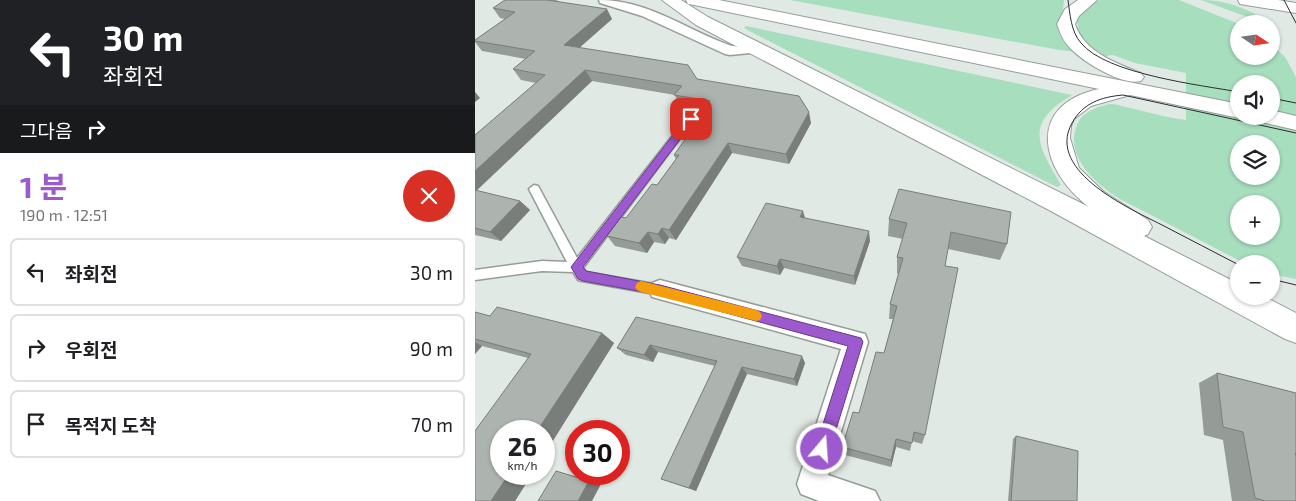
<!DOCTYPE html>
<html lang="ko">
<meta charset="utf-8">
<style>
:root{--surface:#fff;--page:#f2f2f2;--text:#202124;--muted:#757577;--line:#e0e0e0;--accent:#9d59ce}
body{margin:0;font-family:"Exo 2","Noto Sans KR",sans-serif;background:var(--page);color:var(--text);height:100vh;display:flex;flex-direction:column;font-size:19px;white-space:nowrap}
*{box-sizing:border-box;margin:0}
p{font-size:16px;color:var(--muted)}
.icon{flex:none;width:28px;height:28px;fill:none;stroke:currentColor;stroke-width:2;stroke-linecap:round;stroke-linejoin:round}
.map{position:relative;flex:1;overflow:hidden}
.drawer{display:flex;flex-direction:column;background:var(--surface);width:475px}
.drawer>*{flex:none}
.banner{background:#202124;color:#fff;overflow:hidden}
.needle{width:32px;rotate:103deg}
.fabs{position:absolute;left:755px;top:15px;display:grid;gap:10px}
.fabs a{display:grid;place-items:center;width:50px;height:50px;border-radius:50%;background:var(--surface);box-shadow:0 1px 4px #0004;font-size:25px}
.speed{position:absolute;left:15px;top:420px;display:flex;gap:10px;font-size:25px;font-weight:700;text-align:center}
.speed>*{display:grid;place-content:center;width:65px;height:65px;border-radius:50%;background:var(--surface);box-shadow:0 1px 4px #0004;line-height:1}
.speed small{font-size:12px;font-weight:400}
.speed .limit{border:8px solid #d22;background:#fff;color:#111}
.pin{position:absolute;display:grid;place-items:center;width:42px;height:42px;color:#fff;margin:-21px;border-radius:10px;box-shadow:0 2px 8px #0006}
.me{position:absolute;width:55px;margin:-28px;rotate:18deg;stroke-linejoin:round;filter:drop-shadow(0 0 4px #0008)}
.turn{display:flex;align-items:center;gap:18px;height:105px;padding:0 20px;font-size:22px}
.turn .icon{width:65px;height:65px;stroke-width:2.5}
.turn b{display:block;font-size:35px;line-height:42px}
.then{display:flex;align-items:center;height:48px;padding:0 20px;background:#0003;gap:10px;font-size:19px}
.round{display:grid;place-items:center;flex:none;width:52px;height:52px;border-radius:26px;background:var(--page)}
.head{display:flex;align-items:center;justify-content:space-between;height:85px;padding:0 20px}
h1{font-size:30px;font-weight:700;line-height:38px;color:var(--accent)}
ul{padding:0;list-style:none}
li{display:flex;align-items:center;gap:15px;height:68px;margin:0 10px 8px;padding:0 10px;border:2px solid var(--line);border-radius:8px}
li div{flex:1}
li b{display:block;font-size:19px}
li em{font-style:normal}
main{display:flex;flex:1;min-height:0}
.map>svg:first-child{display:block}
.green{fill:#a6debe;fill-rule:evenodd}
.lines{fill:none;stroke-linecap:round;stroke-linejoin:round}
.lane-casing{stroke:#969d99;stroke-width:3}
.street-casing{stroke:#969d99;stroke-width:3}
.highway-casing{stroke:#969d99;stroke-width:2}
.lane{fill:#fff;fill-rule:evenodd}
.street{fill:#fff;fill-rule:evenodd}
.highway{fill:#fff;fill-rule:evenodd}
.tram{stroke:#2b2e2c;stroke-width:1}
.wall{fill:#959b96}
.shaded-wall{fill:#797e7a}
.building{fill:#adb4af;stroke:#797e7a}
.route{fill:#9d59ce;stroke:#663a86}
.slow{fill:#f59e0b}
</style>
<main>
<section class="drawer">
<div class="banner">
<div class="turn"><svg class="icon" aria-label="left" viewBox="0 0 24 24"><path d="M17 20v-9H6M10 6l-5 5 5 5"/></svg><div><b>30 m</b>좌회전</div></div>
<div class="then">그다음<svg class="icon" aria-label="right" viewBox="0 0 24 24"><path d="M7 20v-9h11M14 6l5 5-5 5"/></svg></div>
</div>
<div class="head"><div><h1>1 분</h1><p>190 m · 12:51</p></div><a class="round" style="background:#d93025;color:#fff"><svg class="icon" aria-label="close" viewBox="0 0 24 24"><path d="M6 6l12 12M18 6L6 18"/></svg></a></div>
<ul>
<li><svg class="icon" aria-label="left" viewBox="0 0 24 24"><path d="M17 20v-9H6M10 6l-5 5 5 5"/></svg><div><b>좌회전</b></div><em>30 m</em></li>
<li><svg class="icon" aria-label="right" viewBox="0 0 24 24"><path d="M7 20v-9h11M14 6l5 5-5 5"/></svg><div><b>우회전</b></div><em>90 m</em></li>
<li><svg class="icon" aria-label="arrive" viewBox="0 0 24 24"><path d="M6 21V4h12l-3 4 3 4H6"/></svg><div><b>목적지 도착</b></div><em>70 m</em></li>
</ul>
</section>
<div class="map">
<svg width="821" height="501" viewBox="0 0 821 501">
<rect width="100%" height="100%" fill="#e1e9e4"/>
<!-- green -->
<g class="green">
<polygon points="315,0 589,0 586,28 603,52 584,50"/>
<path d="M625,0H704L764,24V56H796V44L810,57L821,77V279L796,274V264H771L645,199C619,183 585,153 605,119C611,111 626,105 636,104C642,104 649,107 655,108C673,112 693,118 711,120V73L660,63L638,55L630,56L618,48L604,34L602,21L610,8ZM764,84H796V116H764ZM764,144H796V176H764ZM764,204H796V236H764Z"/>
<path d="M726,0C746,0 762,5 780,14L778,19Z"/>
<path d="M271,26L597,95C549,124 562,144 586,185L582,187L576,184L274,31L269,28Z"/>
</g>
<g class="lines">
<defs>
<polygon id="lane" points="215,116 219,119 218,121 108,268 111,272 185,285 189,286 191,290 189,294 185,295 107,281 103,280 98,272 67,271 0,280 0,270 67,261 92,262 54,189 59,185 63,186 102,258 212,117"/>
<g id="street">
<path d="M124,0C173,0 210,29 254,45C264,49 275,43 285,46L287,49L285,52L255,55L250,54L167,16L125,3Z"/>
<polygon points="185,280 390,334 393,342 353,475 400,491 405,501 344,501 326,494 322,484 366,349 177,297 174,290 177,283"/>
</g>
<g id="highway">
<path d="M187,0H206L233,17L614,207C565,170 550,105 624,89L219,5L213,4L211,0H244L764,104V116H770L764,118L655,95L616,106L599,119L596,126L595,138L604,168L629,192L673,220L677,227L673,234L669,236L764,284V296H788L821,313V343L810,339L574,210L221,25Z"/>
<path d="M603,0H622L604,16L600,24C609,52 641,63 666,73L669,77L666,81C647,86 608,62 595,48C588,41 585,33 582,24L590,9Z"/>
<polygon points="763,0 803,0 821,3 821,13 771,5 765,4"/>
<polygon points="796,110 821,116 821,130 782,121 779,116 796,116"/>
</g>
</defs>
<!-- lane casing -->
<use href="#lane" class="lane-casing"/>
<!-- street casing -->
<use href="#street" class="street-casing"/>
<!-- highway casing -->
<use href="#highway" class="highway-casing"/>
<!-- lane -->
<use href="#lane" class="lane"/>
<!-- street -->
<use href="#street" class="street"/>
<!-- highway -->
<use href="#highway" class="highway"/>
<!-- tram -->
<g class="tram">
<path d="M593,0C595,14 596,32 606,43C631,74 725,85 764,92"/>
<polyline points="809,0 821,23"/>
<polyline points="796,98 821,103"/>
<path d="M764,265C739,252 714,239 689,226C658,210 570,172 597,123C608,103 626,97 648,95L821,133"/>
<polyline points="796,279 821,285"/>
</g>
</g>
<!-- wall -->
<g class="wall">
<polygon points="30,0 83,0 81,1 137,19 104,48 222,79 336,123 314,164 257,153 201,240 194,238 190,244 179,242 172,253 140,246 132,236 151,218 182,185 201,159 199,155 217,130 216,127 228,110 204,106 200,95 117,81 1,191 45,201 55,210 26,241 0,235 0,135 61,83 46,80 38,69 51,59 7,51 0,42 0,40 30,19 25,18 18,8"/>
<polygon points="414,219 532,244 525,260 473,249 470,266 450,435 447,444 437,441 435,451 421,447 416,467 370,455 367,447 384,413 409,353 418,319 414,319 415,304 423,274 422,273 422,257 428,239 413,236"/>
<polygon points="395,241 380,285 309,268 305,275 267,266 262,257"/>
<polygon points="0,312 15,316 127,333 139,343 69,455 69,431 26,474 57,474 40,501 0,501 53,358 7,346 0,354"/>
<polygon points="161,317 330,363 322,386 272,374 221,491 186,479 240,366 183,352 178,362 151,355 142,348"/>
<polygon points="742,373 821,393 821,501 757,501 748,440 729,435 724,383"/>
<polygon points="541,436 602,501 533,501 538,439"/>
</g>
<!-- shaded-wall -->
<g class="shaded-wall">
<polygon points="132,9 137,19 95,56 89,45"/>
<polygon points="110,70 117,81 0,192 0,171"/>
<polygon points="0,92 5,98 0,102"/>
<polygon points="334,112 336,123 314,164 311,154"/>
<polygon points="253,143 257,153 201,240 194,230"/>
<polygon points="45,201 55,210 26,241 15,232"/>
<polygon points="328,211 331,221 325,217"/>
<polygon points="187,228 194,238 190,244 183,234"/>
<polygon points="394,231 395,241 380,285 379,276"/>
<polygon points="173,232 179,242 172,253 164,243"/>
<polygon points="305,259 309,268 305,275 302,266"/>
<polygon points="127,333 139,343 69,455 69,431 62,431"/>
<polygon points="0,342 7,346 0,354"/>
<polygon points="175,345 183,352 178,362 169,355"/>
<polygon points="327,356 330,363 322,386 319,379"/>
<polygon points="267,367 272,374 221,491 214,488"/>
<polygon points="421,439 421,447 416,467 416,460"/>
<polygon points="81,471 126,484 117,501 103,501"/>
<polygon points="34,474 57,474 40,501 16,501"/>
</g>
<!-- building -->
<g class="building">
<polygon points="30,0 72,0 132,9 89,45 213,65 222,79 324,96 334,112 311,154 253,143 194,230 187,228 183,234 173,232 164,243 132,236 146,217 151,218 177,184 182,185 204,155 199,155 219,127 216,127 235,101 199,95 207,86 110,70 0,171 0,135 70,75 38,69 60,51 0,41 0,40 40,12 18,8"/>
<polygon points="424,189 536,212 532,244 476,232 470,266 483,268 450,435 439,432 437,443 421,439 416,460 367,447 378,412 384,413 401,352 409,353 422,306 415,304 428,258 422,257 432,223 414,219"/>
<polygon points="0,190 45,201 15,232 0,228"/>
<polygon points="291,203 328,211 325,217 394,231 379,276 305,259 302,266 262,257"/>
<polygon points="22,307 127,333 62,431 26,431 26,474 34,474 16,501 0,501 0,431 56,354 0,339 0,312 15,316"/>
<polygon points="161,317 327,356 319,379 267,367 214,488 186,479 242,361 175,345 169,355 142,348"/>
<polygon points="742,373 821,393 821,453 820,453 821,456 821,501 790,501 780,498 768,432 748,427"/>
<polygon points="541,436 603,451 602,501 536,501"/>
<polygon points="81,471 114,481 103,501 63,501"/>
</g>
<!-- route -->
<polygon class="route" points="216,116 220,119 219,121 108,267 111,271 185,285 386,338 388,342 355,449 352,454 347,456 342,454 340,449 373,346 185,295 108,281 103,279 96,267 212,117"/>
<!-- slow -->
<polygon class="slow" points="166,281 281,310 285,312 287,316 285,320 281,321 166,292 162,290 160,287 162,283"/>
</svg>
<div class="fabs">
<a><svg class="needle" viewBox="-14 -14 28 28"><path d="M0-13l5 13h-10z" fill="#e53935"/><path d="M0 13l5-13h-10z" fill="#757577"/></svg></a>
<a><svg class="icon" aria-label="sound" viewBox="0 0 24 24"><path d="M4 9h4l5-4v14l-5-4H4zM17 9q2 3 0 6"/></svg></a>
<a><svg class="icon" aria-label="layers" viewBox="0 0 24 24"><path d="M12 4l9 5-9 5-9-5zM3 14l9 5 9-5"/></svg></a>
<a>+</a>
<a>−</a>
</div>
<div class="speed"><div>26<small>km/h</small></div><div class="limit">30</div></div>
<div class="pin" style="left:216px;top:119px;background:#d93025"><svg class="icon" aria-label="arrive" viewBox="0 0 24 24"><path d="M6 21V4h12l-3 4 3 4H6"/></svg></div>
<svg class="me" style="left:347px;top:449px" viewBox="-20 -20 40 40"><circle r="17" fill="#9d59ce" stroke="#fff" stroke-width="3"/><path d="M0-11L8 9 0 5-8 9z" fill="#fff"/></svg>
</div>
</main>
